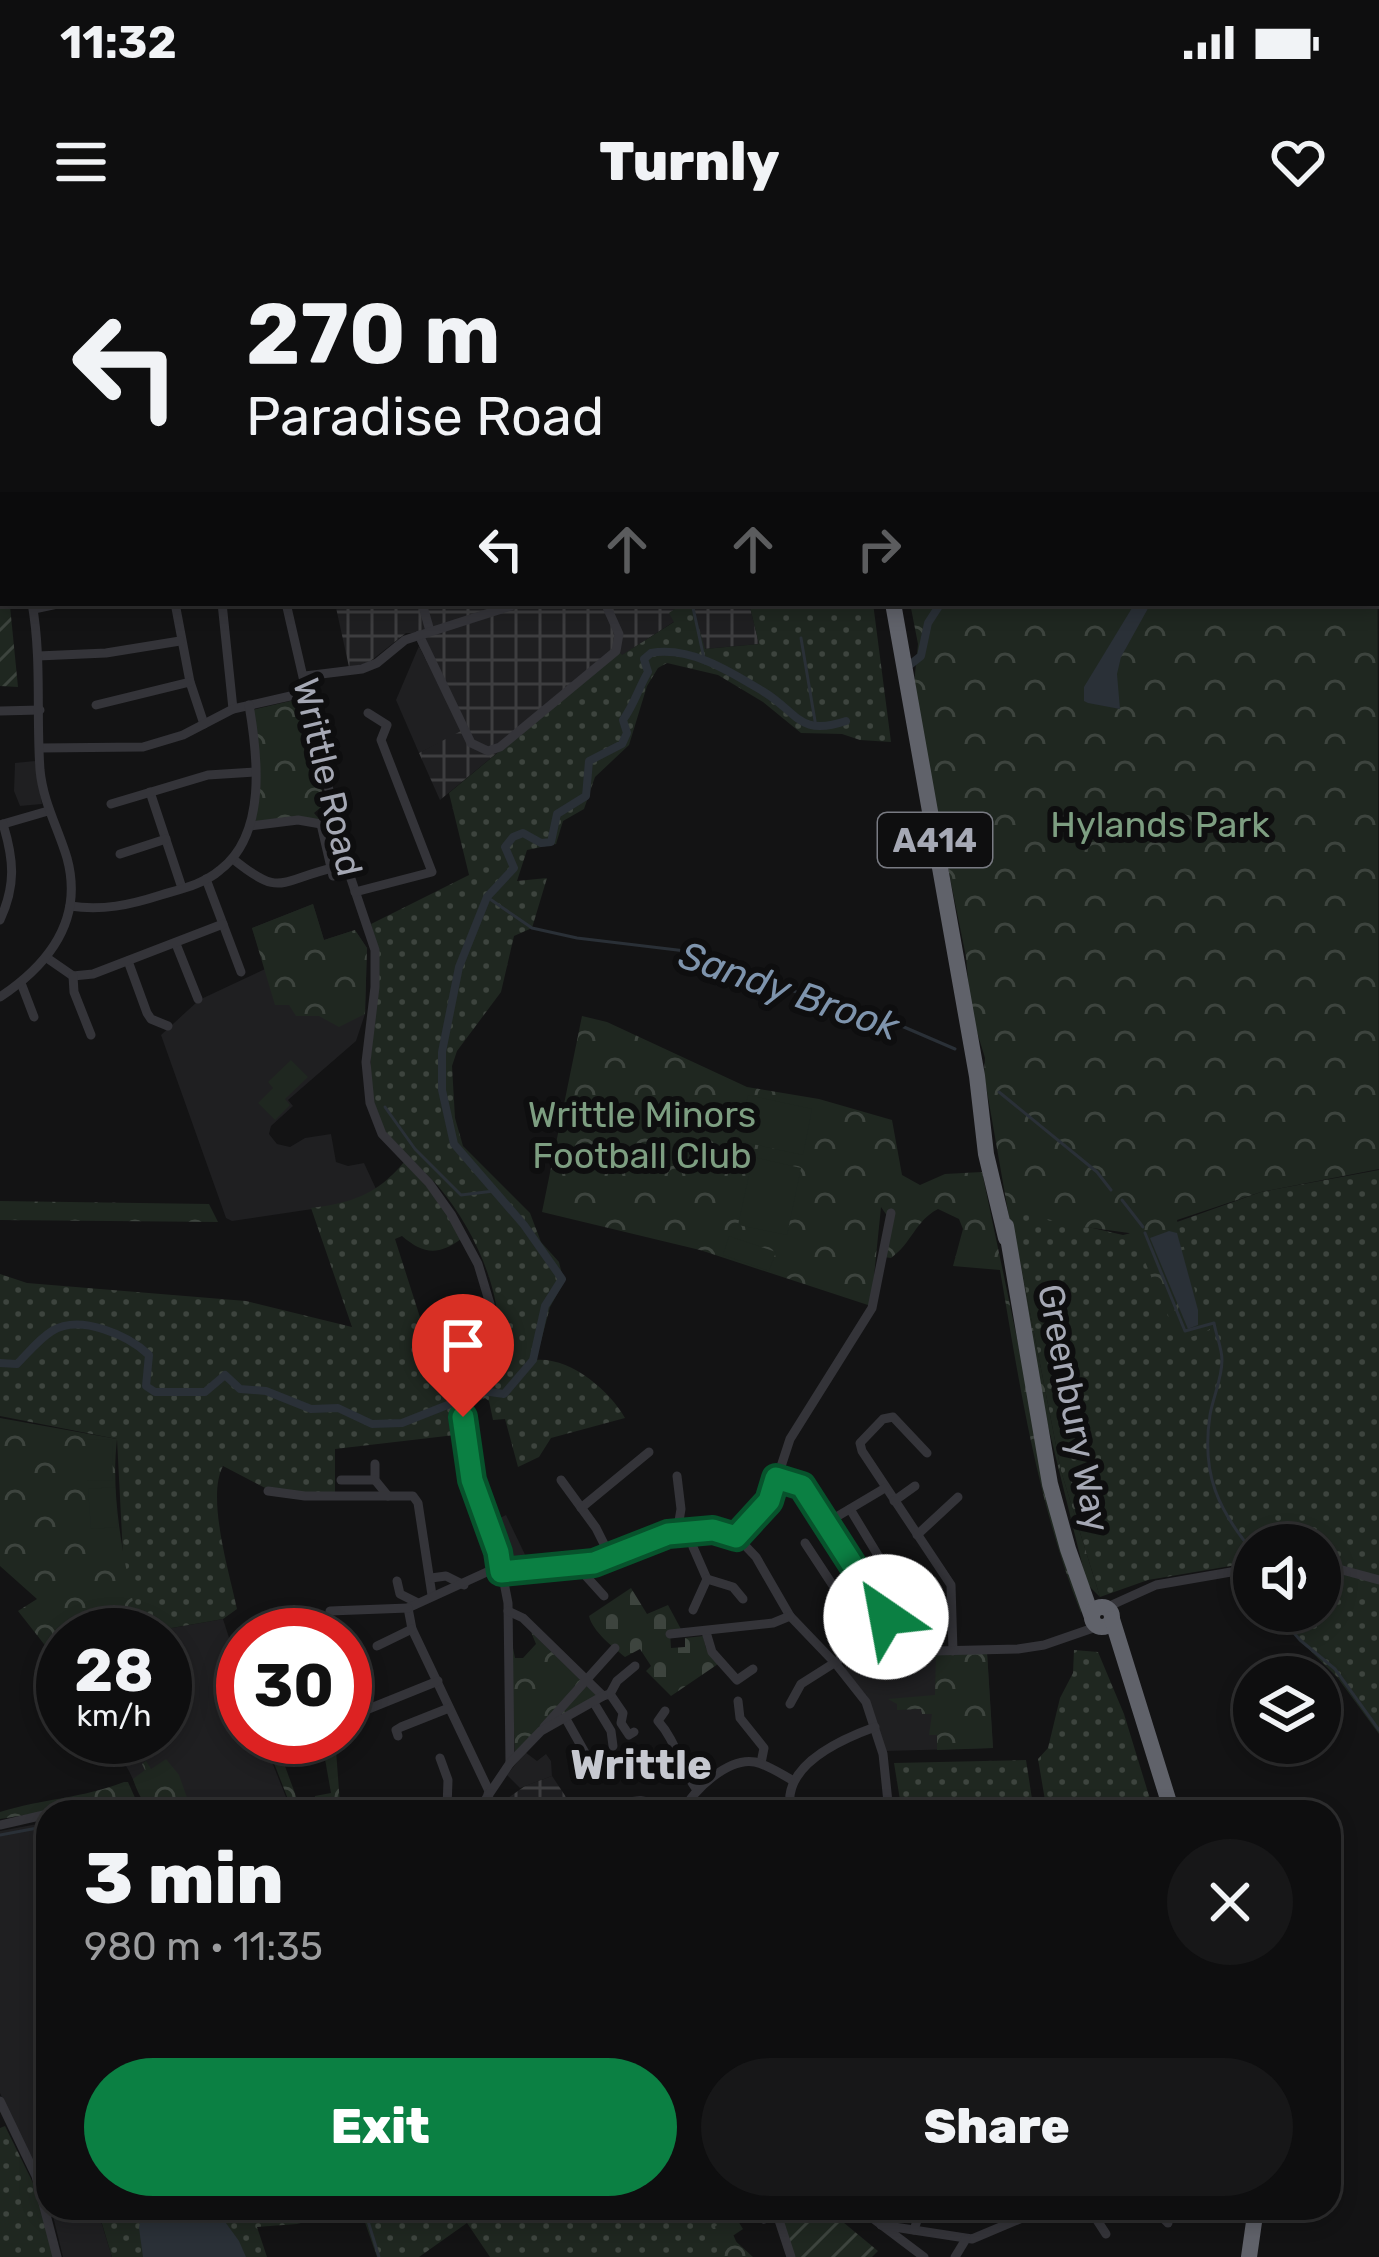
<!DOCTYPE html>
<meta charset="utf-8">
<style>
:root{--surface:#0e0e0f;--page:#171718;--text:#f1f3f6;--muted:#9b9c9e;--line:#2e2e2f;--accent:#0b8043}
body{margin:0;font-family:Rubik,sans-serif;background:var(--page);color:var(--text);height:100vh;display:flex;flex-direction:column;font-size:45px;white-space:nowrap}
*{box-sizing:border-box;margin:0}
p{font-size:39px;color:var(--muted)}
.icon{flex:none;width:66px;height:66px;fill:none;stroke:currentColor;stroke-width:2;stroke-linecap:round;stroke-linejoin:round}
.map{position:relative;flex:1;overflow:hidden}
.sheet{position:absolute;left:36px;top:1560px;width:1305px;height:420px;display:flex;flex-direction:column;background:var(--surface);border-radius:36px;box-shadow:0 6px 18px #0003,0 0 0 3px var(--line)}
.sheet>*{flex:none}
.guide{position:absolute;left:0px;top:0px;width:1380px;height:366px;box-shadow:0 6px 18px #0003,0 0 0 3px var(--line);background:#0e0e0f;color:var(--text);overflow:hidden}
.controls{position:absolute;left:1233px;top:1284px;display:grid;gap:24px}
.controls a{display:grid;place-items:center;width:108px;height:108px;border-radius:50%;background:var(--surface);box-shadow:0 6px 18px #0003,0 0 0 3px var(--line);font-size:60px}
.speed{position:absolute;left:36px;top:1368px;display:flex;gap:24px;font-size:60px;font-weight:700;text-align:center}
.speed>*{display:grid;place-content:center;width:156px;height:156px;border-radius:50%;background:var(--surface);box-shadow:0 6px 18px #0003,0 0 0 3px var(--line);line-height:1}
.speed small{font-size:30px;font-weight:400}
.speed .limit{border:18px solid #d22;background:#fff;color:#111}
.pin{position:absolute;display:grid;place-items:center;width:102px;height:102px;color:#fff;margin:-123px -51px;border-radius:50% 50% 50% 0;rotate:-45deg;box-shadow:0 0 12px #0007}
.pin .icon{rotate:45deg}
.me{position:absolute;width:132px;margin:-66px;rotate:327deg;stroke-linejoin:round;filter:drop-shadow(0 0 9px #0008)}
.turn{display:flex;align-items:center;gap:42px;height:252px;padding:0 48px;font-size:54px}
.turn .icon{width:156px;height:156px;stroke-width:2.5}
.turn b{display:block;font-size:84px;line-height:102px}
.lanes{display:flex;align-items:center;height:114px;padding:0 48px;background:#0003;justify-content:center;gap:60px;direction:ltr}
.lanes .off{opacity:.35}
.round{display:grid;place-items:center;flex:none;width:126px;height:126px;border-radius:63px;background:var(--page)}
.head{display:flex;align-items:center;justify-content:space-between;height:204px;padding:0 48px}
h1{font-size:72px;font-weight:800;line-height:90px}
.primary-button{display:flex;gap:24px;margin-top:auto;padding:24px 48px}
.primary-button a{flex:1;height:138px;border-radius:72px;background:var(--accent);color:#fff;font-size:48px;font-weight:800;line-height:138px;text-align:center}
.primary-button a+a{background:var(--page);color:var(--text)}
.status{display:flex;justify-content:space-between;align-items:center;height:84px;padding:0 60px;background:var(--surface);direction:ltr}
.status svg{height:33px;fill:currentColor}
header{display:flex;justify-content:space-between;align-items:center;height:156px;padding:0 48px;background:var(--surface);font-size:54px;font-weight:800}
.map>svg:first-child{display:block}
.built{fill:#1f1f21}
.industrial{fill:url(#industrial-grid)}
.grass{fill:url(#grass-dots)}
.forest{fill:url(#forest-crowns)}
.cemetery{fill:url(#cemetery-stones)}
.garden{fill:url(#garden-furrows)}
.pitch{fill:#1f2720}
.water{fill:#2a3037}
.lines{fill:none;stroke-linecap:round;stroke-linejoin:round}
.stream{stroke:#2a3037;stroke-width:3}
.river{stroke:#2a3037;stroke-width:8}
.minor{stroke:#343439;stroke-width:9}
.major{stroke:#505158;stroke-width:14}
.highway{stroke:#60626a;stroke-width:16}
.rail{stroke:#4b4c52;stroke-width:3;stroke-dasharray:15 12;stroke-linecap:butt}
.route-casing{stroke:#07532c;stroke-width:30}
.route{stroke:#0b8043;stroke-width:21}
.labels{text-anchor:middle;dominant-baseline:central;stroke-width:12;stroke-linejoin:round;paint-order:stroke}
.shield{fill:#0e0e0f;stroke:#787a82;stroke-width:3}
.shield-label{font-size:33px;font-weight:bold;fill:#a5a8b4}
.street-label{font-size:36px;fill:#a5a8b4;stroke:#0e0e0f}
.park-label{font-size:36px;fill:#7d9e81;stroke:#0e0e0f}
.water-label{font-size:39px;font-style:italic;fill:#7e94ad;stroke:#0e0e0f}
.quarter-label{font-size:42px;font-weight:bold;fill:#c6c8d0;stroke:#0e0e0f}
</style>
<div class="status"><b>11:32</b><svg viewBox="0 0 49 12"><path d="M0 12V9h3v3zM5 12V6h3v6zM10 12V3h3v9zM15 12V0h3v12zM26 1h20v11H26zM47 4h2v5h-2z"/></svg></div>
<header><svg class="icon" aria-label="menu" viewBox="0 0 24 24"><path d="M4 6h16M4 12h16M4 18h16"/></svg>Turnly<svg class="icon" aria-label="heart" viewBox="0 0 24 24"><path d="M12 20l-8-8c-3-5 5-10 8-4 3-6 11-1 8 4z"/></svg></header>
<div class="map">
<svg width="1379" height="2017" viewBox="0 0 1379 2017">
<defs>
<pattern id="industrial-grid" width="8" height="8" patternUnits="userSpaceOnUse" patternTransform="scale(3)"><rect width="8" height="8" fill="#1f1f21"/><path d="M0 4h8M4 0v8" fill="none" stroke="#3d3d3f"/></pattern>
<pattern id="grass-dots" width="8" height="8" patternUnits="userSpaceOnUse" patternTransform="scale(3)"><rect width="8" height="8" fill="#1f2720"/><path d="M2 2h.1M6 6h.1" fill="none" stroke="#3d443e" stroke-width="1.8" stroke-linecap="round"/></pattern>
<pattern id="forest-crowns" width="20" height="18" patternUnits="userSpaceOnUse" patternTransform="scale(3)"><rect width="20" height="18" fill="#1f2720"/><path d="M2 6a3 3 0 1 1 6 0M12 15a3 3 0 1 1 6 0" fill="none" stroke="#3d443e"/></pattern>
<pattern id="cemetery-stones" width="16" height="16" patternUnits="userSpaceOnUse" patternTransform="scale(3)"><rect width="16" height="16" fill="#1f2720"/><path d="M2 7V4a2 2 0 0 1 4 0v3zM10 15v-3a2 2 0 0 1 4 0v3z" fill="#3d443e"/></pattern>
<pattern id="garden-furrows" width="10" height="10" patternUnits="userSpaceOnUse" patternTransform="scale(3)"><rect width="10" height="10" fill="#1f2720"/><path d="M-1 1l2-2M0 10L10 0M9 11l2-2" fill="none" stroke="#3d443e"/></pattern>
</defs>
<rect width="100%" height="100%" fill="#131314"/>
<!-- built -->
<g class="built">
<polygon points="419,406 462,492 419,513 396,460"/>
<polygon points="35,521 42,564 20,566 14,551 15,523"/>
<polygon points="313,664 324,700 355,690 367,708 365,774 356,801 288,860 293,866 271,886 269,894 277,904 290,907 305,898 331,894 336,922 348,926 364,923 377,951 353,963 232,981 226,978 161,795 199,760 265,729 252,688"/>
<polygon points="506,1275 530,1325 503,1330 488,1284"/>
<polygon points="223,1379 243,1441 243,1497 262,1497 292,1572 144,1572 143,1561 129,1531 108,1497 165,1497 165,1395 132,1395"/>
<polygon points="987,1412 993,1508 886,1511 867,1456 844,1429 849,1416"/>
<polygon points="525,1512 537,1521 546,1514 551,1521 552,1536 520,1548 507,1535"/>
<polygon points="48,1582 48,1960 0,1853 0,1591"/>
<polygon points="51,1968 103,1968 100,1978 112,2017 63,2017"/>
</g>
<!-- industrial -->
<g class="industrial">
<polygon points="335,363 684,363 670,373 675,381 621,416 618,413 440,560 419,513 461,491 416,399 412,393 406,393 368,423 349,427"/>
<polygon points="692,363 749,363 759,404 704,409"/>
<polygon points="552,1536 572,1566 565,1572 515,1572 508,1558 525,1546"/>
</g>
<!-- grass -->
<g class="grass">
<path d="M684,363H692L705,409L759,404L749,363H873L891,502L860,500L842,494L801,493L763,462L718,435L667,423L658,428L647,446L629,505L595,537L584,569L563,581L556,604L527,610L517,641L547,638L532,688L514,696L501,752L457,811L452,826L455,878L463,906L530,973L541,1002L559,1022L564,1042L550,1067L536,1120C570,1117 609,1150 625,1178L551,1198L539,1217L518,1227L505,1179L493,1180L489,1161L485,1158L464,1168L465,1159L484,1152C488,1142 496,1129 498,1118C506,1058 476,991 438,946C416,921 383,902 375,868C360,806 390,745 371,684L469,635L449,553L619,412L622,415L674,382L669,373Z"/>
<path d="M404,922L438,959L461,999C438,1016 423,1014 402,996L395,999L433,1118L455,1133V1195L335,1209V1257L269,1250L223,1226C206,1258 230,1334 237,1369L223,1379L137,1394L123,1316L117,1199L0,1176V1034L27,1043L246,1061L352,1087L311,968C351,963 377,955 404,922Z"/>
<polygon points="1379,930 1379,1494 1337,1437 1270,1371 1320,1371 1320,1305 1254,1305 1254,1322 1148,1340 1100,1357 1061,1231 1019,1016 1019,971 1123,995 1177,982 1261,952"/>
<polygon points="1074,1410 1098,1412 1124,1474 1154,1572 1047,1572 1038,1519 1048,1508 1060,1458 1073,1433"/>
<polygon points="1026,1520 1034,1572 902,1572 894,1523"/>
<polygon points="5,1886 37,1951 54,2017 0,2017 0,1888"/>
<polygon points="103,1968 359,1968 297,1984 257,1987 267,2017 112,2017 100,1977"/>
<polygon points="360,1968 705,1968 728,1983 743,2017 490,2017 467,1983 419,2017 377,2017"/>
</g>
<!-- forest -->
<g class="forest">
<path d="M1377,150L1379,929L1261,952L1177,980L1203,1082L1210,1083V1090L1191,1097C1162,1092 1150,1015 1129,993L1071,985L1019,972V1016L1061,1231L1100,1357L1087,1344L1039,1149L984,834L985,818L971,772L966,717L913,454L918,404L910,363H1377Z"/>
<polygon points="303,458 327,576 320,568 314,573 320,580 253,585 252,470"/>
<polygon points="313,664 324,700 355,690 367,708 365,774 339,787 319,776 296,776 289,765 275,765 252,688"/>
<path d="M582,776L607,782L747,847L819,859L892,880L902,935L920,945L945,934L982,932L1027,1146L1083,1367L1081,1373C1037,1262 1020,1147 1000,1030L953,1026L963,989L959,979L938,969C915,981 912,1003 891,1018L884,1017L890,980L881,967L871,1066L700,1010L542,972Z"/>
<polygon points="0,961 209,964 218,982 0,980"/>
<path d="M0,1178L117,1199C110,1260 125,1325 138,1385L119,1395H63L62,1427L18,1371L37,1359L0,1326Z"/>
<polygon points="531,1392 596,1455 595,1460 549,1485 515,1515 511,1414 513,1408 515,1418 523,1418 536,1404"/>
<polygon points="987,1412 993,1508 937,1510 937,1495 929,1495 932,1474 922,1474 921,1469 897,1470 897,1464 888,1459 935,1455 936,1413"/>
<polygon points="299,1497 335,1497 340,1564 293,1572 265,1500 275,1499 300,1567 314,1564 315,1556 331,1553 325,1519 320,1514 304,1514"/>
<path d="M166,1519L179,1535L192,1572C156,1572 145,1575 133,1539L145,1530L142,1524L146,1521L151,1529Z"/>
<path d="M124,1542H128L136,1560L134,1568L95,1564L0,1579V1572C41,1559 84,1558 124,1542Z"/>
<polygon points="722,1975 738,1981 743,1989 731,1997 753,2017 724,2017 726,2005 705,2006 705,1994 720,1983"/>
</g>
<!-- cemetery -->
<g class="cemetery">
<polygon points="492,0 494,3 177,1 190,0"/>
<path d="M631,1348L647,1374L668,1365L682,1391L670,1392L671,1408L685,1407V1398L703,1396L706,1408L718,1424L671,1456L646,1431L651,1426L640,1409L625,1417C612,1406 593,1392 589,1376Z"/>
</g>
<!-- garden -->
<g class="garden">
<polygon points="0,365 10,366 18,447 0,446"/>
<polygon points="775,1968 826,1968 878,2011 872,2017 791,2017"/>
</g>
<!-- pitch -->
<g class="pitch">
<polygon points="291,820 308,837 285,859 290,865 275,880 258,863 273,848 268,842"/>
<polygon points="748,855 812,869 803,915 738,901"/>
<polygon points="753,917 801,928 787,995 738,985"/>
<polygon points="729,996 776,1012 769,1031 723,1015"/>
<polygon points="87,1199 112,1200 113,1240 87,1241"/>
<polygon points="115,1247 118,1287 91,1289 88,1249"/>
</g>
<!-- water -->
<g class="water">
<polygon points="1135,363 1151,363 1121,417 1117,434 1120,469 1088,463 1084,461 1084,447"/>
<polygon points="1169,991 1177,993 1198,1070 1198,1085 1188,1089 1150,998"/>
<polygon points="142,1968 215,1968 239,2001 246,2017 143,2017 139,1988"/>
</g>
<g class="lines">
<!-- stream -->
<g class="stream">
<polyline points="692,363 705,423"/>
<polyline points="801,398 816,487"/>
<polyline points="487,657 532,688 577,698 694,712 827,764 890,781 955,809"/>
<polyline points="999,852 1097,932 1111,950"/>
<polyline points="385,867 415,909 461,955 494,951"/>
<polyline points="1122,960 1143,987"/>
<path d="M1145,993L1185,1091L1214,1083C1216,1095 1222,1108 1222,1120C1222,1139 1213,1157 1210,1175C1201,1234 1218,1270 1254,1313"/>
<polyline points="1275,1371 1300,1400 1335,1429 1379,1490"/>
<polyline points="0,1595 48,1586"/>
<polyline points="364,1968 379,2017"/>
</g>
<!-- river -->
<g class="river">
<polyline points="1338,3 1339,0"/>
<polyline points="907,427 921,416 928,383 941,363"/>
<path d="M0,1123L17,1124C28,1113 39,1099 52,1091C80,1074 128,1095 149,1115L146,1146L155,1152H205L225,1135L240,1149L266,1151L311,1169L338,1168L372,1184L402,1183L483,1151L504,1154L533,1120L545,1066L562,1039L524,985L454,904L442,850V812L459,727L487,657L514,628L505,607L513,597L523,593L541,603L551,602L557,574L586,556L589,521L622,504L627,493L623,480C635,463 638,449 648,432L644,419L651,413C691,406 731,432 764,452C797,472 799,497 846,481"/>
</g>
<!-- minor -->
<g class="minor">
<polyline points="172,0 172,3"/>
<polyline points="569,0 570,3"/>
<polyline points="601,0 601,3"/>
<polyline points="712,0 716,3"/>
<polyline points="685,3 687,0"/>
<polyline points="0,58 3,58"/>
<polyline points="0,127 3,126"/>
<polyline points="175,363 190,442 204,484"/>
<polyline points="222,363 233,469"/>
<polyline points="286,363 346,624 375,710 375,747 366,822 370,863 382,894 429,943 451,974 478,1024 490,1064 490,1084 470,1130 462,1166 472,1240 498,1312 508,1363 510,1523"/>
<polyline points="422,363 430,391"/>
<polyline points="34,369 62,363"/>
<polyline points="419,395 471,503 488,511 500,507 616,411 619,394 605,363"/>
<polyline points="38,416 106,413 180,401"/>
<polyline points="305,436 362,429 377,423 405,400 520,363"/>
<polyline points="96,465 190,442"/>
<polyline points="0,471 40,470"/>
<polyline points="40,508 143,507 183,495 233,469 308,452"/>
<polyline points="150,552 182,648"/>
<polyline points="111,564 208,535 255,532"/>
<polyline points="0,585 48,571"/>
<polyline points="250,586 298,580 321,584 333,636"/>
<polyline points="120,614 166,599"/>
<path d="M233,619C281,658 278,641 332,628"/>
<polyline points="206,639 241,732"/>
<polyline points="355,652 432,632 381,500 387,485 368,473"/>
<path d="M70,666C102,671 130,665 161,655C181,649 204,644 220,630C267,594 258,517 249,465"/>
<path d="M0,680C16,645 14,620 3,584"/>
<polyline points="176,704 198,759"/>
<polyline points="47,718 73,736"/>
<polyline points="128,721 147,773 151,779 168,786"/>
<polyline points="73,736 93,734 223,684"/>
<polyline points="73,736 74,752 91,795"/>
<polyline points="21,743 34,777"/>
<path d="M0,757C48,725 84,680 67,618C58,588 43,562 40,530C36,474 42,419 32,363"/>
<polyline points="927,1213 893,1177 883,1179 860,1203 862,1211 951,1345 953,1411"/>
<polyline points="375,1224 375,1240 388,1256"/>
<polyline points="677,1236 681,1269 677,1293"/>
<polyline points="776,1239 802,1246 892,1388 895,1411"/>
<polyline points="341,1240 375,1240"/>
<polyline points="561,1240 596,1288 610,1316"/>
<polyline points="268,1251 305,1256 413,1256 418,1263 432,1355"/>
<polyline points="894,1261 915,1246"/>
<polyline points="581,1268 649,1212"/>
<polyline points="850,1269 905,1360"/>
<polyline points="826,1283 885,1248"/>
<polyline points="691,1292 693,1307 707,1339"/>
<polyline points="917,1295 958,1257"/>
<polyline points="736,1296 771,1257 790,1199 872,1068 891,973"/>
<polyline points="805,1303 855,1379 862,1385 886,1377"/>
<polyline points="1320,1324 1379,1340"/>
<polyline points="585,1325 585,1335 604,1356"/>
<polyline points="501,1332 594,1323 668,1294 713,1290 736,1296 756,1317 790,1376 836,1424 866,1462 883,1514 889,1572"/>
<polyline points="431,1338 446,1336 464,1345"/>
<polyline points="397,1341 400,1354 416,1362"/>
<polyline points="408,1368 412,1389 489,1551"/>
<polyline points="408,1368 500,1326"/>
<polyline points="1105,1368 1156,1345 1254,1328"/>
<polyline points="693,1370 707,1339 733,1347 743,1359"/>
<polyline points="330,1371 408,1368"/>
<polyline points="508,1371 523,1378 603,1456 610,1454 623,1473 621,1483 629,1495 634,1492"/>
<polyline points="706,1392 712,1412 737,1440 753,1429"/>
<polyline points="670,1394 773,1383 790,1376"/>
<polyline points="377,1406 412,1389"/>
<polyline points="610,1454 617,1441 635,1426"/>
<polyline points="738,1461 740,1478 764,1508 761,1523"/>
<polyline points="594,1463 611,1491 613,1506"/>
<polyline points="790,1464 801,1444 850,1413 1018,1409 1044,1405 1099,1386"/>
<path d="M665,1471L658,1481C677,1502 680,1528 697,1550"/>
<polyline points="361,1472 438,1441"/>
<polyline points="566,1479 593,1527"/>
<polyline points="544,1487 615,1408"/>
<polyline points="398,1496 396,1490 401,1487 449,1468"/>
<polyline points="440,1518 448,1540 447,1568"/>
<polyline points="488,1554 492,1572"/>
<polyline points="837,1570 837,1572"/>
<polyline points="74,1572 122,1572"/>
<polyline points="344,1572 447,1568 463,1572"/>
<polyline points="477,1572 510,1523 541,1491 603,1456"/>
<path d="M611,1572C634,1555 648,1559 671,1572"/>
<path d="M683,1572C692,1550 729,1517 755,1522C768,1525 781,1534 792,1540"/>
<path d="M791,1572C780,1527 839,1500 875,1487"/>
<polyline points="0,1585 48,1574"/>
<polyline points="0,1861 36,1936 57,2017"/>
<polyline points="756,1968 764,1979 776,1972"/>
<polyline points="775,1968 791,2017"/>
<polyline points="859,1968 924,2017"/>
<polyline points="1080,1968 1084,1975 1095,1977 1106,1994"/>
<polyline points="1153,1968 1168,1983"/>
<polyline points="881,1985 972,1999 1046,1968"/>
<polyline points="914,1990 921,1968"/>
<polyline points="955,2017 966,1999"/>
</g>
<!-- major -->
<g class="major">
<polyline points="501,0 502,3"/>
<polyline points="0,359 3,359"/>
</g>
<!-- highway -->
<g class="highway">
<polyline points="1377,116 1379,116"/>
<polyline points="1377,139 1379,139"/>
<polyline points="893,363 977,836 986,914 1006,998"/>
<polyline points="1006,986 1050,1244 1068,1309 1092,1377"/>
<circle cx="1102" cy="1377" r="10"/>
<polyline points="1112,1379 1172,1572"/>
<polyline points="1249,2017 1256,1968"/>
</g>
<!-- rail -->
<g class="rail">
<polyline points="94,3 123,0"/>
<polyline points="0,10 3,10"/>
</g>
</g>
<g class="lines">
<defs>
<polyline id="route" points="463,1177 472,1240 498,1312 501,1332 594,1323 668,1294 713,1290 736,1297 769,1261 776,1238 802,1246 886,1377"/>
</defs>
<!-- route casing -->
<use href="#route" class="route-casing"/>
<!-- route -->
<use href="#route" class="route"/>
</g>
<g class="labels">
<!-- shield labels -->
<rect class="shield" x="878" y="573" width="114" height="54" rx="9"/>
<g class="shield-label">
<text x="935" y="600">A414</text>
</g>
<!-- street labels -->
<g class="street-label">
<text transform="translate(328 537) rotate(77)">Writtle Road</text>
<text transform="translate(1074 1168) rotate(79)">Greenbury Way</text>
</g>
<!-- park labels -->
<g class="park-label">
<text x="1160" y="584">Hylands Park</text>
<text x="642" y="874">Writtle Minors<tspan x="642" dy="41">Football Club</tspan></text>
</g>
<!-- water labels -->
<g class="water-label">
<text transform="translate(789 751) rotate(19)">Sandy Brook</text>
</g>
<!-- quarter labels -->
<g class="quarter-label">
<text x="641" y="1525">Writtle</text>
</g>
</g>
</svg>
<div class="controls">
<a><svg class="icon" aria-label="sound" viewBox="0 0 24 24"><path d="M4 9h4l5-4v14l-5-4H4zM17 9q2 3 0 6"/></svg></a>
<a><svg class="icon" aria-label="layers" viewBox="0 0 24 24"><path d="M12 4l9 5-9 5-9-5zM3 14l9 5 9-5"/></svg></a>
</div>
<div class="speed"><div>28<small>km/h</small></div><div class="limit">30</div></div>
<div class="pin" style="left:463px;top:1177px;background:#d93025"><svg class="icon" aria-label="arrive" viewBox="0 0 24 24"><path d="M6 21V4h12l-3 4 3 4H6"/></svg></div>
<svg class="me" style="left:886px;top:1377px" viewBox="-20 -20 40 40"><circle r="19" fill="#fff"/><path d="M0-13L10 11 0 6-10 11z" fill="#0b8043"/></svg>
<div class="guide">
<div class="turn"><svg class="icon" aria-label="left" viewBox="0 0 24 24"><path d="M17 20v-9H6M10 6l-5 5 5 5"/></svg><div><b>270 m</b>Paradise Road</div></div>
<div class="lanes"><svg class="icon" aria-label="left" viewBox="0 0 24 24"><path d="M17 20v-9H6M10 6l-5 5 5 5"/></svg><svg class="icon off" aria-label="ahead" viewBox="0 0 24 24"><path d="M12 20V5M6 11l6-6 6 6"/></svg><svg class="icon off" aria-label="ahead" viewBox="0 0 24 24"><path d="M12 20V5M6 11l6-6 6 6"/></svg><svg class="icon off" aria-label="right" viewBox="0 0 24 24"><path d="M7 20v-9h11M14 6l5 5-5 5"/></svg></div>
</div>
<section class="sheet">
<div class="head"><div><h1>3 min</h1><p>980 m · 11:35</p></div><a class="round"><svg class="icon" aria-label="close" viewBox="0 0 24 24"><path d="M6 6l12 12M18 6L6 18"/></svg></a></div>
<div class="primary-button"><a>Exit</a><a>Share</a></div>
</section>
</div>
